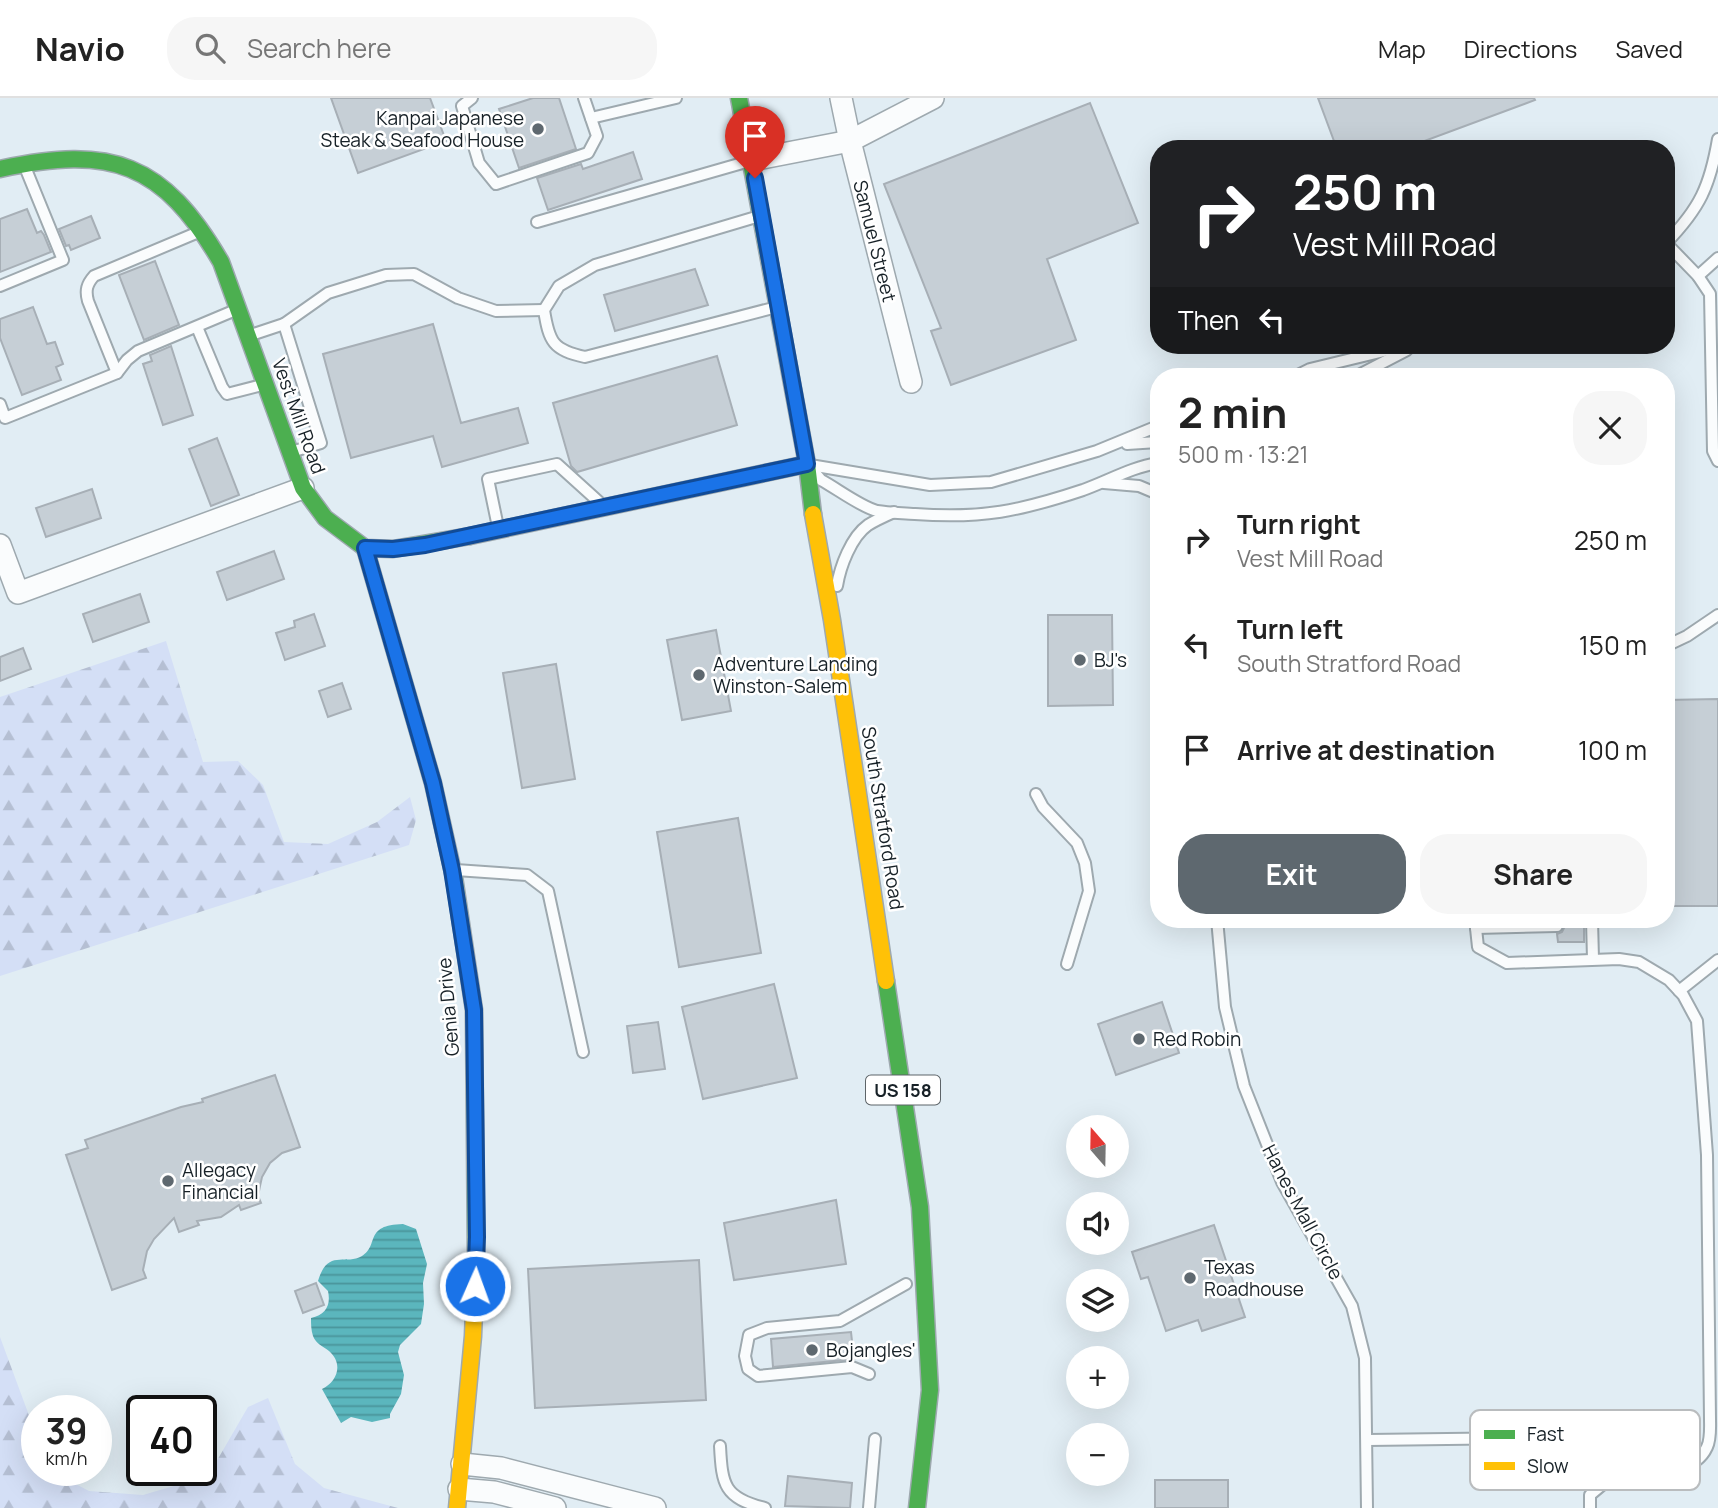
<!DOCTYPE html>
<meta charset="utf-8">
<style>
:root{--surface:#fff;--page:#f6f6f6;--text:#222;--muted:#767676;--line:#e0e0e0;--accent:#5e686f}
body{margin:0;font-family:Manrope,sans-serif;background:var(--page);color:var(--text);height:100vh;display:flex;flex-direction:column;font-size:26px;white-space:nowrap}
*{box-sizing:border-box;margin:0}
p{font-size:23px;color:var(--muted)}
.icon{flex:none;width:38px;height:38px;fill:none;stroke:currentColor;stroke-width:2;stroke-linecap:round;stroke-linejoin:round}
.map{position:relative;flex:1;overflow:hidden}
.sheet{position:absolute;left:1150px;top:270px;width:525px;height:560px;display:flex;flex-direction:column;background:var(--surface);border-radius:28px;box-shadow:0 7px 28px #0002}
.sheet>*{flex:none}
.guide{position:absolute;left:1150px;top:42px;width:525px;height:214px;border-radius:28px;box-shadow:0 7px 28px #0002;background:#202124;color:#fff;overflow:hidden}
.needle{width:46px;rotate:340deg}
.tools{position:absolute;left:1066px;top:1017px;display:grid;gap:14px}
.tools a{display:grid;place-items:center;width:63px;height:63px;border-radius:50%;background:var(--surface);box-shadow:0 7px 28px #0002;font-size:35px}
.speed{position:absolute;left:21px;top:1297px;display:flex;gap:14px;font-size:35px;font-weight:700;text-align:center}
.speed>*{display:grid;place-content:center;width:91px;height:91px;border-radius:50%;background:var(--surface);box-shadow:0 7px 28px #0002;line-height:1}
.speed small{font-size:18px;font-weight:400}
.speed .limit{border:4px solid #111;border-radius:10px;background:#fff;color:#111}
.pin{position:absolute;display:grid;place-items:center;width:60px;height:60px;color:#fff;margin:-72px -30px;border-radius:50% 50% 50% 0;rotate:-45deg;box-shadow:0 0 7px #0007}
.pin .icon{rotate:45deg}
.me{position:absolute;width:77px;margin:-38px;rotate:2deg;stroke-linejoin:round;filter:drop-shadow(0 0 5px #0008)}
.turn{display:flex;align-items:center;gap:24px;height:147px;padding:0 28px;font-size:32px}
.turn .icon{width:91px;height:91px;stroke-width:2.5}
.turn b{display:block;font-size:49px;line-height:60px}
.then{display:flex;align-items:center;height:66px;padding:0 28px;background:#0003;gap:14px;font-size:26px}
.round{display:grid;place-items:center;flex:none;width:74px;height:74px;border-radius:28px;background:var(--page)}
.overview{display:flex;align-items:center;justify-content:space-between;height:119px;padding:0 28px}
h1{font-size:42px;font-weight:700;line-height:52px}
.cta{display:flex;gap:14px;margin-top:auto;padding:14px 28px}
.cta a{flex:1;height:80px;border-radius:28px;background:var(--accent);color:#fff;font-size:28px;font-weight:700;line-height:80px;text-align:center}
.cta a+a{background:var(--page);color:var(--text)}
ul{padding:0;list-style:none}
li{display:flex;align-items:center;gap:21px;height:105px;padding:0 28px}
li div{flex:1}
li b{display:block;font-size:26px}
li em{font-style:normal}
header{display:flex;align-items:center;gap:42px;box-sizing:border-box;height:98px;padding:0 35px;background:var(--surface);border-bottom:2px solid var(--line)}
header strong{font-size:33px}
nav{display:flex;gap:38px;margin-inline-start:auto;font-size:24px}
.search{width:490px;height:63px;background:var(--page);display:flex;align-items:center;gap:18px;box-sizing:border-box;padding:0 24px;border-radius:28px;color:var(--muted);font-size:26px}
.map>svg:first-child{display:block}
.forest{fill:url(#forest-firs)}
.water{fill:url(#water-rules)}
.building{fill:#c6cfd6;stroke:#a7afb6;stroke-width:2}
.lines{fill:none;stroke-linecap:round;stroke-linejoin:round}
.lane-casing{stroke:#9ea9af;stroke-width:14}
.street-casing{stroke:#9ea9af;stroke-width:24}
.fast-casing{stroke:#9ea9af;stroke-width:19}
.slow-casing{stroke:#9ea9af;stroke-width:19}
.lane{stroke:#fafcfd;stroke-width:10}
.street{stroke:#fafcfd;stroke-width:21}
.fast{stroke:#4caf50;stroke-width:16}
.slow{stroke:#ffc107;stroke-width:16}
.route-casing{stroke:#114b97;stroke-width:18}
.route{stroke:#1a73e8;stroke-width:12}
.poi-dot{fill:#5e686f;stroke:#fff;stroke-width:2.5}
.labels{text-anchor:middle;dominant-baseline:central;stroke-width:5;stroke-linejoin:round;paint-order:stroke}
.shield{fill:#fff;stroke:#5d6468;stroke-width:2}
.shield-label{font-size:18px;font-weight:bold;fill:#172127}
.poi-label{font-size:19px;fill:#172127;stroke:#fff;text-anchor:start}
.street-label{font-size:19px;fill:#172127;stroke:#fff}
.key{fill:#fff;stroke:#b9bcbe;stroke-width:2}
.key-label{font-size:19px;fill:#172127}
</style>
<header>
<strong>Navio</strong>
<div class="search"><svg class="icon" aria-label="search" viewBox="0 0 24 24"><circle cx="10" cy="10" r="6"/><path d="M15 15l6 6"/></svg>Search here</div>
<nav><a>Map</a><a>Directions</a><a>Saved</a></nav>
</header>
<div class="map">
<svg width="1718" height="1410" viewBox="0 0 1718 1410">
<defs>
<pattern id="forest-firs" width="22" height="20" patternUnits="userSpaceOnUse" patternTransform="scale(1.75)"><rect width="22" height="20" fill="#d4dff6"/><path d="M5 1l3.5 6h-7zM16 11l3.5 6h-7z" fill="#b5bfd3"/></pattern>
<pattern id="water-rules" width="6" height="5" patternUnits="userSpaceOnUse" patternTransform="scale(1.75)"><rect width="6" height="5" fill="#5bb6bd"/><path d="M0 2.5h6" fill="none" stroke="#4a949a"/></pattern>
</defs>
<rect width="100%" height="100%" fill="#e1edf4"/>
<!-- forest -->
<g class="forest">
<polygon points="166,543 203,664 238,663 263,687 284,744 328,746 377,724 410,699 416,722 409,747 0,878 0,599"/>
<polygon points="0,1239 37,1339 37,1372 49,1372 89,1393 143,1397 208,1378 248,1309 268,1300 295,1366 324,1390 398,1410 0,1410"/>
</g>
<!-- water -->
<path class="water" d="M403,1126L416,1131L427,1166L423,1185L424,1206L421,1226L400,1247L398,1254L404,1277L401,1296L390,1316V1320L372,1324L351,1319L341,1325L322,1291C337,1284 344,1266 329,1253C323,1248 316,1246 313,1238C311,1232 311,1226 311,1220C326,1217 331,1207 328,1193L318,1183C328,1150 344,1168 362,1158C380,1147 363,1127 403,1126Z"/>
<!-- building -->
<g class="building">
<polygon points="331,0 430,0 446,43 358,75"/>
<polygon points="533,0 559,0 576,51 519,70 499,11"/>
<polygon points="1318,0 1534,0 1535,2 1403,51 1337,51"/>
<polygon points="1090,5 1138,125 1047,161 1076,242 951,287 931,233 941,230 884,86"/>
<polygon points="633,54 642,81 548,112 537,80 581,66 583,71"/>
<polygon points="27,111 37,135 41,133 44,137 51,154 0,174 0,121"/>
<polygon points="91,118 100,140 71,152 69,147 66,148 59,131"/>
<polygon points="155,163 179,227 144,242 119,177"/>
<polygon points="695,171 708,207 615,233 604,197"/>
<polygon points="33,209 47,246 55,244 63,266 56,269 61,282 22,297 0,240 0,221"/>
<polygon points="433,226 461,325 518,310 528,345 442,369 433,338 351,360 323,256"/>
<polygon points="171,248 193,317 163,327 143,266 152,263 150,257"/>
<polygon points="717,258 737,327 577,374 571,368 553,305"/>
<polygon points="217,340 239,397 211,408 189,351"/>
<polygon points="92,391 101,420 46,439 36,410"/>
<polygon points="274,453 284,481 227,502 217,474"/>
<polygon points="140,496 149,524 93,544 83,516"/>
<polygon points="314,516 325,548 285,562 276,535 295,529 294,523"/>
<polygon points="1048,517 1112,517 1113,607 1048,608"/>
<polygon points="716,532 731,613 682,622 667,542"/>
<polygon points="23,550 31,571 0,583 0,559"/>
<polygon points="556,566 575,681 522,690 503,575"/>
<polygon points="342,585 351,611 328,619 319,593"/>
<polygon points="1718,601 1718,808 1666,808 1666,602"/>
<polygon points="738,720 761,855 679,869 657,734"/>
<polygon points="1560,821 1584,821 1584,844 1558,844 1557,836 1562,834 1565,828"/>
<polygon points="774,886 797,980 703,1001 682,909"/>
<polygon points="1162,904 1179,955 1116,977 1098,926"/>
<polygon points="658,924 665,971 633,975 627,928"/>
<polygon points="275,977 300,1049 282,1055 270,1065 262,1079 260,1088 258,1098 261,1105 241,1112 239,1107 221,1119 197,1123 199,1127 179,1134 174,1120 154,1141 147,1153 143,1172 146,1180 112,1192 66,1057 88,1050 85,1042 181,1009 203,1004 202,1001"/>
<polygon points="836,1102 846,1166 734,1182 724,1125"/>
<polygon points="1214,1127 1245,1219 1202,1233 1198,1222 1166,1233 1148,1179 1141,1181 1132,1154"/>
<polygon points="699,1162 706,1302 535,1310 528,1171"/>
<polygon points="316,1185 324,1207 303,1215 295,1193"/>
<polygon points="851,1234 854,1261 773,1269 771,1241"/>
<polygon points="788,1378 852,1385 850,1410 785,1408"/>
<rect x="1155" y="1382" width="73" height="28"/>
</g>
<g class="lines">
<defs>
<g id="lane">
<polyline points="472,0 462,8 479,65 496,86 588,55 597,38 584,0"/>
<polyline points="591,20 676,0"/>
<path d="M756,119L595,167L559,188L544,212C549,244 553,252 585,259L773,210"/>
<polyline points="537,124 746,64"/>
<polyline points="1666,145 1698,178 1710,196 1713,353 1718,363"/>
<path d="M1666,145C1700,110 1710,88 1718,41"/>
<polyline points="1698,178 1718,160"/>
<polyline points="0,188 63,162 25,69"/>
<polyline points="284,226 328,195 386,177 414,176 458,200 496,213 544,212"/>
<polyline points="197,229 222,289 227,296 262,287"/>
<polyline points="251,237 284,226 321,345 291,354"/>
<path d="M117,275L88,203C85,192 87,186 94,178L201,133"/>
<polyline points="1296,278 1310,271 1409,247"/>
<polyline points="1357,278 1407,252"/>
<polyline points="0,306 5,320 117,275 127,262 138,253 238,211"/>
<polyline points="1127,346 1158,344"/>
<polyline points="810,367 930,387 991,384 1097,353 1158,328"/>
<path d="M816,376L821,382C836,390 861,409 877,413C889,415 903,415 915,416C982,421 1020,413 1083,392C1108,383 1132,369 1158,365"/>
<polyline points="1104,385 1139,388 1158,396"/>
<polyline points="498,429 488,381 557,366 599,404"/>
<path d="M837,488C840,469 851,439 868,427C876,422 885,418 894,414"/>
<polyline points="1666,548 1687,538 1718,517"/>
<polyline points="1036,696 1043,709 1077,745 1085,765 1089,793 1067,866"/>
<polyline points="456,772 527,777 548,793 583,954"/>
<polyline points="1217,821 1225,909 1244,988 1282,1084 1352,1208 1365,1260 1367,1410"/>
<path d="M1475,821L1478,849L1507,865L1619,861L1639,864L1669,882L1683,897L1697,923L1707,1057L1710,1321C1710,1329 1711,1341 1707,1349C1693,1380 1647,1372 1620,1372L1590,1397V1410"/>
<polyline points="1592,822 1593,861"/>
<polyline points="1476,830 1557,828"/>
<polyline points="1679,893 1718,862"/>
<polyline points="869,1276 852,1269 758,1278 748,1271 745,1258 749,1237 767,1230 840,1223 906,1186"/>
<polyline points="1368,1342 1616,1339"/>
<path d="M720,1348C722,1387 724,1400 765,1410"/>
<polyline points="869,1410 875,1341"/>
</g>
<g id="street">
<polyline points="841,0 850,43 911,284"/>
<polyline points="752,62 850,43 933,0"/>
<polyline points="0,447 18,495 303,390"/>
<polyline points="462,1366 501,1370 655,1410"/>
<polyline points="459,1391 494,1394 555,1410"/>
</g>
<g id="fast">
<polyline points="739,0 807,366 813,416"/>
<path d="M0,71C111,47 163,64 221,164L303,390L325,420L365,450L393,451L470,438"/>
<polyline points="365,450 433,685 454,779 474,912 476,1162"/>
<polyline points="886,883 920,1109 930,1292 917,1410"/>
</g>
<g id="slow">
<polyline points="813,416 832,522 886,883"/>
<polyline points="470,438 807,366"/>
<polyline points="457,1410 473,1238 476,1162"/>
</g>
</defs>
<!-- lane casing -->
<use href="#lane" class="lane-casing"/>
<!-- street casing -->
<use href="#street" class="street-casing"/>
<!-- fast casing -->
<use href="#fast" class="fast-casing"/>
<!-- slow casing -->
<use href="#slow" class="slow-casing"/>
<!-- lane -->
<use href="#lane" class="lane"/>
<!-- street -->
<use href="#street" class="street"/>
<!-- fast -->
<use href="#fast" class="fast"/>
<!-- slow -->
<use href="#slow" class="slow"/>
</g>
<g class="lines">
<defs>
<polyline id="route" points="475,1188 477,1139 474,912 452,772 433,685 365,450 393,451 425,447 807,366 755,80"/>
</defs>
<!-- route casing -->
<use href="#route" class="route-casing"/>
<!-- route -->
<use href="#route" class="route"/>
</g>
<!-- markers -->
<g class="poi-dot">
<circle cx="538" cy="31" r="7"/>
<circle cx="1080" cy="562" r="7"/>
<circle cx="699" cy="577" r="7"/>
<circle cx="1139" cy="941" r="7"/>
<circle cx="168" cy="1083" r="7"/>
<circle cx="1190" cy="1180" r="7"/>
<circle cx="812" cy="1252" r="7"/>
</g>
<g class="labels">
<!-- shield labels -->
<rect class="shield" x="866" y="977.5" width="74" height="29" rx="5"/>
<g class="shield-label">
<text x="903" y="992">US 158</text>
</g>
<!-- poi labels -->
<g class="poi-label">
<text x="524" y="20" text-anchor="end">Kanpai Japanese<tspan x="524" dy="22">Steak &amp; Seafood House</tspan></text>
<text x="1094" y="562">BJ's</text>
<text x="713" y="566">Adventure Landing<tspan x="713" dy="22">Winston-Salem</tspan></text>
<text x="1153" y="941">Red Robin</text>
<text x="182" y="1072">Allegacy<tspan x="182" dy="22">Financial</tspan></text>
<text x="1204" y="1169">Texas<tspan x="1204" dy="22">Roadhouse</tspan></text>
<text x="826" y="1252">Bojangles'</text>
</g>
<!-- street labels -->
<g class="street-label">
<text transform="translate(875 143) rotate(76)">Samuel Street</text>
<text transform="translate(299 318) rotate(70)">Vest Mill Road</text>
<text transform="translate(883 720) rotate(81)">South Stratford Road</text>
<text transform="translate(448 909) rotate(-95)">Genia Drive</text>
<text transform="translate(1303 1114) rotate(62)">Hanes Mall Circle</text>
</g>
</g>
<!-- legend -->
<rect x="1470" y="1312" width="230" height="80" rx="10" class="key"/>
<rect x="1484" y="1332" width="31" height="9" fill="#4caf50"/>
<rect x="1484" y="1364" width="31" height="8" fill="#ffc107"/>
<g class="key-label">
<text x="1527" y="1343">Fast</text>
<text x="1527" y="1375">Slow</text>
</g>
</svg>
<div class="tools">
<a><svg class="needle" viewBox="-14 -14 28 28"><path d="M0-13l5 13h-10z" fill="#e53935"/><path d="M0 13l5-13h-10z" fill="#767676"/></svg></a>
<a><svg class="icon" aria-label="sound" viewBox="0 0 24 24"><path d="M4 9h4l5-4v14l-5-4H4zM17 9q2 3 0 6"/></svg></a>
<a><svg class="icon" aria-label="layers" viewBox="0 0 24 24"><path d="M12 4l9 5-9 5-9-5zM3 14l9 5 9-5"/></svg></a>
<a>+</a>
<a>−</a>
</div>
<div class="speed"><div>39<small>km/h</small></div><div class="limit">40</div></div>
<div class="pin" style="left:755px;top:80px;background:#d93025"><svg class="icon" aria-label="arrive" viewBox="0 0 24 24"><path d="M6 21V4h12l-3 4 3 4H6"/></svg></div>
<svg class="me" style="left:475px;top:1188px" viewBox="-20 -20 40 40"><circle r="17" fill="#1a73e8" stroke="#fff" stroke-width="3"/><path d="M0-11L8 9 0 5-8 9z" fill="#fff"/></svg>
<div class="guide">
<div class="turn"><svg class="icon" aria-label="right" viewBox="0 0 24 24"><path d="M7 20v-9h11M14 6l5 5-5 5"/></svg><div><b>250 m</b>Vest Mill Road</div></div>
<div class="then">Then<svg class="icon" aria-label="left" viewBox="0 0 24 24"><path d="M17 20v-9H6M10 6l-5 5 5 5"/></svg></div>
</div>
<section class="sheet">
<div class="overview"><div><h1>2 min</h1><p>500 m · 13:21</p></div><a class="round"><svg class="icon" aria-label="close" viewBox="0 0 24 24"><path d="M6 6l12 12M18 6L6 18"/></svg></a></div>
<ul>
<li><svg class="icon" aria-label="right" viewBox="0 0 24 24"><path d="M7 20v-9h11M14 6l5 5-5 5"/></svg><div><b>Turn right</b><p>Vest Mill Road</p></div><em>250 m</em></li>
<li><svg class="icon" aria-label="left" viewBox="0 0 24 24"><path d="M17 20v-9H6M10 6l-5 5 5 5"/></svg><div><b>Turn left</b><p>South Stratford Road</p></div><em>150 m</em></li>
<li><svg class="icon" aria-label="arrive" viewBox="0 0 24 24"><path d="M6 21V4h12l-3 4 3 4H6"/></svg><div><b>Arrive at destination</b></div><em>100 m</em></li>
</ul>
<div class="cta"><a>Exit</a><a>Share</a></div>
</section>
</div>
